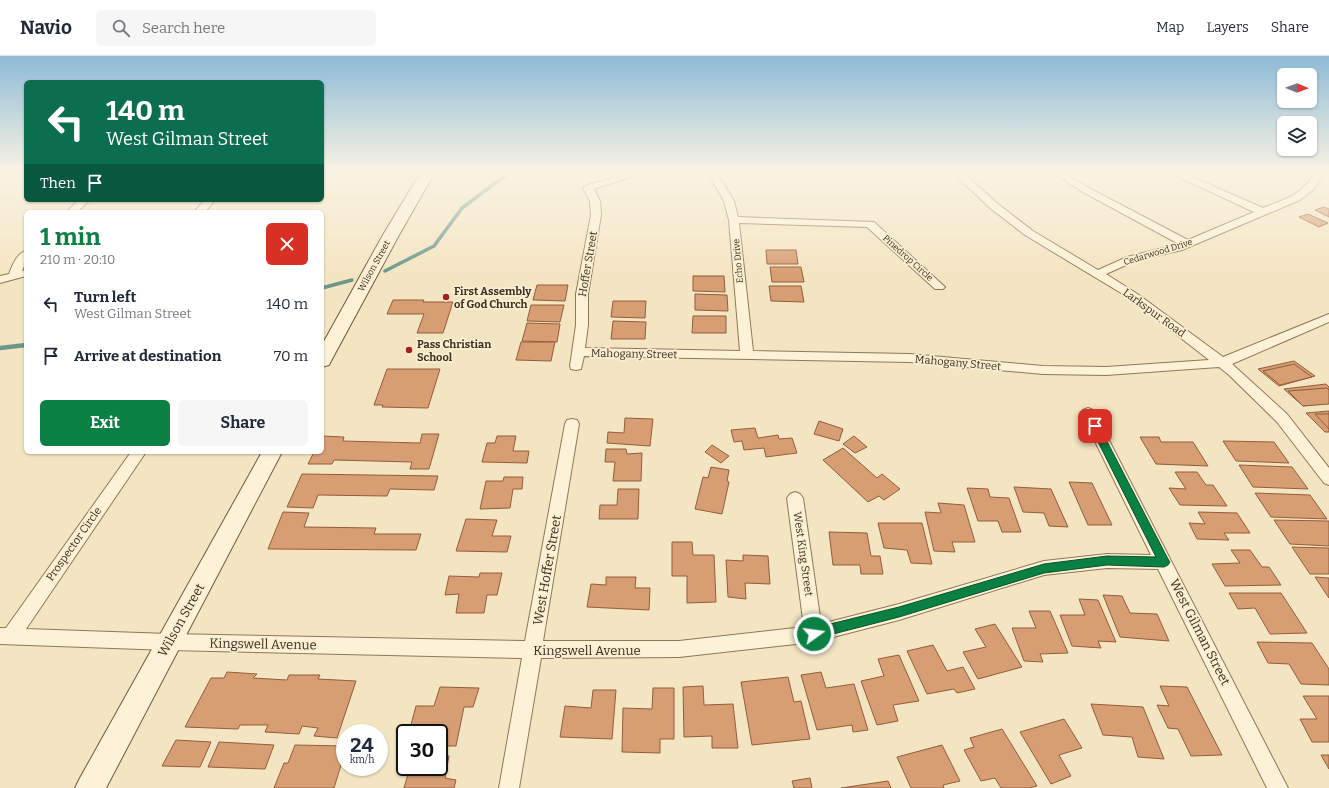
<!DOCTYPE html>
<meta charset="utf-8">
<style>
:root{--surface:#fff;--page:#f6f6f7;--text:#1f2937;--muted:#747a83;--line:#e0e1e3;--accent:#0b8043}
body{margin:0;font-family:Bitter,serif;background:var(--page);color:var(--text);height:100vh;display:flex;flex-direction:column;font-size:15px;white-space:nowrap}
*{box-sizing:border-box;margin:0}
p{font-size:13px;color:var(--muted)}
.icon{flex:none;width:22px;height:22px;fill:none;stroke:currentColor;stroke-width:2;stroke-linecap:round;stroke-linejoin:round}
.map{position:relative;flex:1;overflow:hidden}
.details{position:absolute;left:24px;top:154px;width:300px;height:244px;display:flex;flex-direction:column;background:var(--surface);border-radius:6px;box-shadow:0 1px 3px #0004}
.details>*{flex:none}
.guide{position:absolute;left:24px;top:24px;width:300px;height:122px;border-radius:6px;box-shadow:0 1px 3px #0004;background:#0b6e4f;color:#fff;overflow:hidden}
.needle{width:26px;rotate:91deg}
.controls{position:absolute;left:1277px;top:12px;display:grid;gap:8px}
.controls a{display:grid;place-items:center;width:40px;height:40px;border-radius:6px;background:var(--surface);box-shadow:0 1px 3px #0004;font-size:20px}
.speed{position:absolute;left:336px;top:668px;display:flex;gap:8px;font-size:20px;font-weight:700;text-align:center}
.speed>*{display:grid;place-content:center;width:52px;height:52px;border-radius:50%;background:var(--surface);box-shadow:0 1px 3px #0004;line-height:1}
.speed small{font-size:10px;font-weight:400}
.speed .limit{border:2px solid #111;border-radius:6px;background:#fff;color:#111}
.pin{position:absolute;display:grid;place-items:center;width:34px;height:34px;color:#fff;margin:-17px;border-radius:8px;box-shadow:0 2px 6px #0006}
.me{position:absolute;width:44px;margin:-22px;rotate:76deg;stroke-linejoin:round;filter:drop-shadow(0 0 3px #0008)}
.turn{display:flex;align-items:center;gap:14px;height:84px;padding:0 16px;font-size:18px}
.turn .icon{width:52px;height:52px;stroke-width:2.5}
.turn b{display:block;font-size:28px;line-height:34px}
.then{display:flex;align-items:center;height:38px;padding:0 16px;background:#0003;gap:8px;font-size:15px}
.round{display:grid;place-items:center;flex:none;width:42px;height:42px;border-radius:6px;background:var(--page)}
.overview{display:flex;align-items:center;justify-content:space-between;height:68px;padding:0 16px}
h1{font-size:24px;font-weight:700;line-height:30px;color:var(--accent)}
.button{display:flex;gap:8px;margin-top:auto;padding:8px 16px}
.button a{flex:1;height:46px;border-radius:6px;background:var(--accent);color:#fff;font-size:16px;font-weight:700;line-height:46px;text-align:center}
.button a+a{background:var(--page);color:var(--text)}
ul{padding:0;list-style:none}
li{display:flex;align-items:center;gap:12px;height:52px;padding:0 16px}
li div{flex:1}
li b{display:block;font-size:15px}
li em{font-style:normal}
header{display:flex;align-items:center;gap:24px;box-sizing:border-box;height:56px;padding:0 20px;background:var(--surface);border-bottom:1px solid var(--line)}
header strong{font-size:19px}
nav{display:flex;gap:22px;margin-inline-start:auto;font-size:14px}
.search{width:280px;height:36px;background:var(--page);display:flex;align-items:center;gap:10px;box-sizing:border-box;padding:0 14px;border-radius:6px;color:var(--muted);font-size:15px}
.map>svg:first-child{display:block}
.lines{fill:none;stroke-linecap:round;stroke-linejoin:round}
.stream-far1{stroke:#6a968b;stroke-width:3.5}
.stream{stroke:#6a968b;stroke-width:4.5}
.building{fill:#d79d73;stroke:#935d39}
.street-casing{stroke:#917656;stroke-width:2}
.secondary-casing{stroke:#72573a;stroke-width:2}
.street{fill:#fdf2d7;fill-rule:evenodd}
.secondary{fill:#fdf2d7;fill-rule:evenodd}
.route{fill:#0b8043;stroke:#07532c}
.poi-dot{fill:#a81e1e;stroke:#faefd3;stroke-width:1.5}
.labels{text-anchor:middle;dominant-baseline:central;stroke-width:3.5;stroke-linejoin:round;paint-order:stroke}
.far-street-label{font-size:9px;fill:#3f2d1d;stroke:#faefd3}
.street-label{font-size:11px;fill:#3f2d1d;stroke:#faefd3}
.poi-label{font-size:11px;font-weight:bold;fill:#3f2d1d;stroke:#faefd3;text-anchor:start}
.near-street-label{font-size:13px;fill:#3f2d1d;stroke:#faefd3}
</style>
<header>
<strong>Navio</strong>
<div class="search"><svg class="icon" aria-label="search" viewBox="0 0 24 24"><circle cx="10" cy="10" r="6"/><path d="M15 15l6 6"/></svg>Search here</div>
<nav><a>Map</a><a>Layers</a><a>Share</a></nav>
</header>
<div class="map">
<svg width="1329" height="732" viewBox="0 0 1329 732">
<rect width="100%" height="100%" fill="#f4e5c2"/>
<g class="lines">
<!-- stream-far1 -->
<g class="stream-far1">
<polyline points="385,215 434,190 462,152 510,116"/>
<polyline points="322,232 352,224"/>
</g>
<!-- stream -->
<polyline class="stream" points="0,292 26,289"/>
</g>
<!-- building -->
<g class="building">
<polygon points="1324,151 1329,153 1329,161 1315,154"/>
<polygon points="1308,158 1328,167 1319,171 1299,161"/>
<polygon points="766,194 796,194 798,208 767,208"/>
<polygon points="770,211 801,211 804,226 772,226"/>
<polygon points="693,220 724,220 725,236 693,235"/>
<polygon points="537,229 568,229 565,245 533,244"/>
<polygon points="769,230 801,230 804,246 771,245"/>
<polygon points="695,238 727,239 728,255 695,254"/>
<polygon points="393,244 424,244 423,246 453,246 443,277 417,277 424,258 387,258"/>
<polygon points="613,245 646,245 645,262 611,261"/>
<polygon points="531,249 564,249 560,266 527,265"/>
<polygon points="693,260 726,260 726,277 692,277"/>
<polygon points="613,265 646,266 645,283 611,283"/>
<polygon points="527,267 560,268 557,286 522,285"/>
<polygon points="521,286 555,286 551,305 516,304"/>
<polygon points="1294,305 1315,320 1279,330 1258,313"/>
<polygon points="1294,308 1312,321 1280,329 1263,315"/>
<polygon points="387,313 440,313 428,352 382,351 383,349 374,349"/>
<polygon points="1326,328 1329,331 1329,347 1303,350 1284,333"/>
<polygon points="1327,332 1329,334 1329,348 1303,350 1288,335"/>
<polygon points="1329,355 1329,376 1325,376 1306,357"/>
<polygon points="1315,358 1329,358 1329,373"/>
<polygon points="625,362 653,363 650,390 607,387 608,376 624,377"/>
<polygon points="819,365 843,373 839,385 814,378"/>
<polygon points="755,372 758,382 778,379 779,383 792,382 797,397 766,401 764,392 744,394 742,385 734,386 731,374"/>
<polygon points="422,378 439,378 429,413 410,413 412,406 334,404 332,408 308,408 314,396 322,396 322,380 344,381 343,385 420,387"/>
<polygon points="497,380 516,380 513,395 529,395 527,407 482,406 487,387 495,387"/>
<polygon points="854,380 867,391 855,397 843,388"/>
<polygon points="1140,381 1159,381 1161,386 1193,386 1208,410 1156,408"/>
<polygon points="1223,385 1274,386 1289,407 1236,405"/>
<polygon points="712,389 729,400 721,407 705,396"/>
<polygon points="843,392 877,422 882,418 900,433 884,444 879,440 868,446 823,404"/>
<polygon points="606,393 626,393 627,398 642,397 641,425 613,425 615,406 605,406"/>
<polygon points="1239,409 1292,411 1308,433 1253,431"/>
<polygon points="711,411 729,414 727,425 729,426 722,458 695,453 703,421 708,422"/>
<polygon points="1175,416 1197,416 1206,429 1213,429 1227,450 1180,449 1169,432 1186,433"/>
<polygon points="302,418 438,420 434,434 390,433 387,440 318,439 313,452 287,451"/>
<polygon points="504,421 523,421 522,433 513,433 510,452 480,453 486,425 503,425"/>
<polygon points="1069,426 1092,427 1112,469 1088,469"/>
<polygon points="1014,431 1051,433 1068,471 1049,470 1044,457 1023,456"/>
<polygon points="967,432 988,433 990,441 1009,442 1021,476 1002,476 998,465 978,465"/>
<polygon points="618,433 639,433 638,463 599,463 600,449 617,449"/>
<polygon points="1255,437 1310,439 1327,463 1271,461"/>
<polygon points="938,447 964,449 975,486 952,486 955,496 934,495 925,456 941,457"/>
<polygon points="283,456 309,457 304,471 376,472 374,478 421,478 416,494 268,493"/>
<polygon points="1198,456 1237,457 1250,477 1224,477 1229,484 1197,483 1189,467 1205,468"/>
<polygon points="466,463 497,464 492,480 511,480 507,496 456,495"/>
<polygon points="1274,464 1329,465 1329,490 1290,488"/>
<polygon points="878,467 922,467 932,508 911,507 907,494 884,492"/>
<polygon points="829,476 867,477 871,500 880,500 883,518 861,518 860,509 833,509"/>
<polygon points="672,486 692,486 693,499 714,499 716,546 687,547 687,520 672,520"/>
<polygon points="1292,491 1329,492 1329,518 1310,518"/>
<polygon points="1231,494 1250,494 1262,511 1269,511 1281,529 1225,530 1212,508 1240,507"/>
<polygon points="743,499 768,500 770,528 745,527 746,543 728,541 726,504 743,505"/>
<polygon points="480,517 502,517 497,539 487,539 484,557 456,557 459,538 445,539 449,520 479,521"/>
<polygon points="606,521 636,521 635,532 650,532 649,554 587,551 591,528 606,529"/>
<polygon points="1315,521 1329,522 1329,542"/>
<polygon points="1229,537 1281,537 1307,577 1270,578 1255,552 1238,553"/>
<polygon points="1103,539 1122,540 1130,557 1157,558 1169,585 1120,581"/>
<polygon points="1079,543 1098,544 1116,586 1098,585 1101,592 1072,590 1060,559 1085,559"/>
<polygon points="1029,555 1050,555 1068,597 1040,598 1043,606 1024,605 1012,572 1036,572"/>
<polygon points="995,568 1022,611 978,623 963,596 986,591 975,573"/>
<polygon points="1257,586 1312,587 1329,613 1329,629 1301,628 1289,608 1268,607"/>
<polygon points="933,589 947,615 963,611 975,633 957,637 954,633 927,638 907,595"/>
<polygon points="899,599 919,645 893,649 898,665 877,669 861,625 884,620 878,603"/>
<polygon points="227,616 257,618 253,622 287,624 289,619 320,619 318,623 356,625 337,682 314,680 318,672 302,670 299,678 265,676 268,669 240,669 238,673 185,671 211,622 224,622"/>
<polygon points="821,616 826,632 854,628 868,674 853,676 852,669 817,674 801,619"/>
<polygon points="788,621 794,646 801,645 810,683 752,689 741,626"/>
<polygon points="703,630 704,649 733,648 738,692 712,692 712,680 684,681 683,631"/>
<polygon points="1160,630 1187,631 1222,699 1191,700 1178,673 1168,672 1157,649 1169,650"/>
<polygon points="440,631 479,632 473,651 464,651 456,690 439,690 439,677 409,676 416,650 434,650"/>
<polygon points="653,632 674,632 674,683 660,683 660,697 622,696 623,652 652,653"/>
<polygon points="593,634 616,634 612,683 560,681 565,650 591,652"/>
<polygon points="1303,640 1329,640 1329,686 1312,686 1300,663 1317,663"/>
<polygon points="1091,648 1143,651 1164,703 1138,701 1132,681 1103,679"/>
<polygon points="1064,663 1082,692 1059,699 1071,720 1051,728 1020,676"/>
<polygon points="1002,673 1037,730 1029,732 1001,732 995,722 981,725 964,694 974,691 970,682"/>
<polygon points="176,684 211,686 200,711 162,710"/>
<polygon points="219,686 274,689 265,713 208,711"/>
<polygon points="295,689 345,690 345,696 334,732 274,732 284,707 288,707"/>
<polygon points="942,689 960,725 943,729 944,732 911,732 897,701"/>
<polygon points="1321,699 1329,699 1329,713"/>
<polygon points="439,700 449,700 445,722 456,724 454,732 404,732 410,711 439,711"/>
<polygon points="810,722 812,732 794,732 792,725"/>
<polygon points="888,725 891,732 841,732"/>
</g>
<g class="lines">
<defs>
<g id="street">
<path d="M630,116H645L594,133L600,145L601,159L588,238V269L585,292L740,295L729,164L724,145L707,116H716L734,145L738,161L874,166L945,231L943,233H935L867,171L739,167L753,295L909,298L1043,310L1106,311L1209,304L1131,243L1025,179L990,152L952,116H962L998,148L1033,175L1098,214L1127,201L1179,188L1081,135L1052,116H1063L1087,131L1188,184L1254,156L1168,116H1181L1263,152C1285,143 1303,139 1315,116H1325L1314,133L1300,144L1182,194L1135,205L1106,218L1139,239L1223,301L1329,258V266L1232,308L1287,358L1329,412V429L1324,427L1277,366L1229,319L1219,311L1106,319L1043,318L909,306L584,300L581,313L576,314L571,313L570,310L576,269V238L591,159L590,145L583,132L585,130Z"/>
<polygon points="79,144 90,144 77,156 66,156"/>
<polygon points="205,144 215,144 205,156 194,156"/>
<path d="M26,195V205L22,215L26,214V220L0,227V220L9,218C12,210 17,197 26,195Z"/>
<polygon points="1088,352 1093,354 1095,357 1288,732 1267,732 1158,513 1107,512 1044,519 899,564 814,586 679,601 541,602 519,732 499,732 522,602 169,594 0,588 0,572 6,572 131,396 146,396 26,573 169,578 525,585 565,368 567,364 572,363 577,364 579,368 543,585 679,585 804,571 787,442 790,438 795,436 800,438 803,442 821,568 899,548 1044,505 1107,498 1151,499 1081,357 1083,354"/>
</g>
<g id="secondary">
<polygon points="421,116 435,116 399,179 331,305 329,309 322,311 322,289 383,179"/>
<polygon points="262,396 282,396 106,732 75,732 80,722"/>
</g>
</defs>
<!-- street casing -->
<use href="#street" class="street-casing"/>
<!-- secondary casing -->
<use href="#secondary" class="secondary-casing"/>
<!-- street -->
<use href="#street" class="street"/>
<!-- secondary -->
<use href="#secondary" class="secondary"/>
</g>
<!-- sky -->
<linearGradient id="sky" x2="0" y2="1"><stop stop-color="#8dbbd6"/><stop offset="0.53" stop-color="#faf3e4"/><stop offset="1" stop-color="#faf3e4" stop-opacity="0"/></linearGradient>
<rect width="1329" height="219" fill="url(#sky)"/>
<!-- route -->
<polygon class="route" points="1095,367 1099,370 1168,503 1170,506 1168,509 1164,511 1107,509 1044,517 899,561 814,583 810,581 809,578 810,574 814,572 899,551 1044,508 1107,500 1156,501 1090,370"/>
<!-- markers -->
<g class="poi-dot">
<circle cx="446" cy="241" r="4"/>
<circle cx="409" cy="294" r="4"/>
</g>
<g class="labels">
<!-- far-street labels -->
<g class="far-street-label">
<text transform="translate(1158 196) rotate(-17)">Cedarwood Drive</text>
<text transform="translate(908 202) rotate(42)">Pinedrop Circle</text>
<text transform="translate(738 205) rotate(-95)">Echo Drive</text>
<text transform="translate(374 210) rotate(-61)">Wilson Street</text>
</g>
<!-- street labels -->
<g class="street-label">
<text transform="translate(588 208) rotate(-80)">Hoffer Street</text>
<text transform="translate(1154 257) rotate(36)">Larkspur Road</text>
<text transform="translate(634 298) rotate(1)">Mahogany Street</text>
<text transform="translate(958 307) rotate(5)">Mahogany Street</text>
<text transform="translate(74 488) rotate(-55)">Prospector Circle</text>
<text transform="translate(803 498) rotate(82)">West King Street</text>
</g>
<!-- poi labels -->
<g class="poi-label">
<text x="454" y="235">First Assembly<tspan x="454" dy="13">of God Church</tspan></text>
<text x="417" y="288">Pass Christian<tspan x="417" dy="13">School</tspan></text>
</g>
<!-- near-street labels -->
<g class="near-street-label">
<text transform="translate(547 514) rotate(-80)">West Hoffer Street</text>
<text transform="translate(181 564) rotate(-61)">Wilson Street</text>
<text transform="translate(1200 576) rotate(63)">West Gilman Street</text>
<text transform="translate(263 588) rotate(1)">Kingswell Avenue</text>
<text x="587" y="594">Kingswell Avenue</text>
</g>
</g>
</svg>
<div class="controls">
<a><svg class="needle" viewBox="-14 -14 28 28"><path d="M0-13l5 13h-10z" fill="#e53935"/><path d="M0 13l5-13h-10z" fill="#747a83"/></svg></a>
<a><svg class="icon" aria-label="layers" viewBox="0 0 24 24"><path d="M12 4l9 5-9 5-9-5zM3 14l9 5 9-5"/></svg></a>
</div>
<div class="speed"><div>24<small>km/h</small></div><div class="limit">30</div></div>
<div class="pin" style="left:1095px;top:370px;background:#d93025"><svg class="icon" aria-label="arrive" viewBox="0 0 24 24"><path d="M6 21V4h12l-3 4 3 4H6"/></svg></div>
<svg class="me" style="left:814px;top:578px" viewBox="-20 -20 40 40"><circle r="17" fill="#0b8043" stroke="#fff" stroke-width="3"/><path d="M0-11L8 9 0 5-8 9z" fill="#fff"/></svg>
<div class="guide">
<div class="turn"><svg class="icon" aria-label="left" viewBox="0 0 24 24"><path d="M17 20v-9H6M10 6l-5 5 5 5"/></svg><div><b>140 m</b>West Gilman Street</div></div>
<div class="then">Then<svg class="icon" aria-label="arrive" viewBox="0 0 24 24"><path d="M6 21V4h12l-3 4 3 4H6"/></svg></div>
</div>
<section class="details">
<div class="overview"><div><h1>1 min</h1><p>210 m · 20:10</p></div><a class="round" style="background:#d93025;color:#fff"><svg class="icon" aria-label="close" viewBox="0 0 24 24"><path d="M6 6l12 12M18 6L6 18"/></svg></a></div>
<ul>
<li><svg class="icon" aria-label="left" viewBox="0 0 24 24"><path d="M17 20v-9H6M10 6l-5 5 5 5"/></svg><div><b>Turn left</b><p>West Gilman Street</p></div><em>140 m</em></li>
<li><svg class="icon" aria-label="arrive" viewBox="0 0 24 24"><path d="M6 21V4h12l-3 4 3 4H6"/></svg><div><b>Arrive at destination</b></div><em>70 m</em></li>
</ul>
<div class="button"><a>Exit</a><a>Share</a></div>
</section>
</div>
